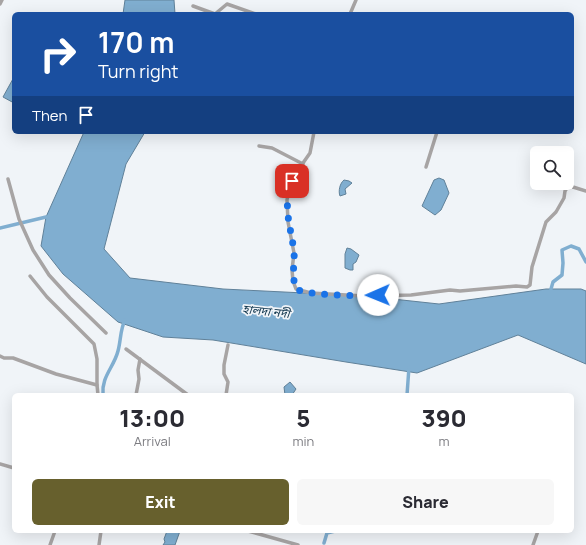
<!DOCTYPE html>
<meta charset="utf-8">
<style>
:root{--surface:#fff;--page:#f7f7f7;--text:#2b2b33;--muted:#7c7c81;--accent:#67602d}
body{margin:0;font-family:Manrope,"Noto Sans Bengali",sans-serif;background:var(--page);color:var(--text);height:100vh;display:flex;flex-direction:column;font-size:15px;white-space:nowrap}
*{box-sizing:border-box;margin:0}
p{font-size:13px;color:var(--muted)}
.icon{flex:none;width:22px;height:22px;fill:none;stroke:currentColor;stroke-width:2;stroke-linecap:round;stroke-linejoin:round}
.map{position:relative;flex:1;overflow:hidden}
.drawer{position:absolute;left:12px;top:393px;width:562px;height:140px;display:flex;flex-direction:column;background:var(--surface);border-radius:6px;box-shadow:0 4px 16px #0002}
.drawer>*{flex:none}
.guide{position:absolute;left:12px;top:12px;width:562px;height:122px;border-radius:6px;box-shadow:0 4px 16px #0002;background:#1a4fa0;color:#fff;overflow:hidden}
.tools{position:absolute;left:530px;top:146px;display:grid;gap:8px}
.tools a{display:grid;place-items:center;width:44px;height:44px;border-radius:6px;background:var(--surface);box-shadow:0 4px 16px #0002;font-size:20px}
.pin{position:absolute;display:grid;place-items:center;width:34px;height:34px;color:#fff;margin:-17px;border-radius:8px;box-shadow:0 2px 6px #0006}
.me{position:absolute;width:44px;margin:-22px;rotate:269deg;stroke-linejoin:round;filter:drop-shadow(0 0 3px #0008)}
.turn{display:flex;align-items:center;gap:14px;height:84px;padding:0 20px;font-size:18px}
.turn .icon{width:52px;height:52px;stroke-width:2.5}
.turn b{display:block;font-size:28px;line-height:34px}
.then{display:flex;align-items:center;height:38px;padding:0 20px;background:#0003;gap:8px;font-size:15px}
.eta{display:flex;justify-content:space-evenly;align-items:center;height:68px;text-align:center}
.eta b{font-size:24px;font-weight:800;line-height:28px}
.cta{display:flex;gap:8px;margin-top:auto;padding:8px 20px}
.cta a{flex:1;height:46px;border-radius:6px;background:var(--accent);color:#fff;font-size:16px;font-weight:800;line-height:46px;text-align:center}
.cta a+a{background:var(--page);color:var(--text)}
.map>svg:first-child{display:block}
.water{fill:#80aed0;stroke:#608199}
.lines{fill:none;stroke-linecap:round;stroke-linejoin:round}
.canal{stroke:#80aed0;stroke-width:3.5}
.minor{stroke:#a7a4a4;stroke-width:3.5}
.route{stroke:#1a73e8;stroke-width:7;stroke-dasharray:0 12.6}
.labels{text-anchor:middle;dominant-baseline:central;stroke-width:3.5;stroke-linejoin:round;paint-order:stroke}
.water-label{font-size:12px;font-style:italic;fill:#0e344c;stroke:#f0f4f8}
</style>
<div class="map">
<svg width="586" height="545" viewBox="0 0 586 545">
<rect width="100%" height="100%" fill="#f0f4f8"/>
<!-- water -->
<g class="water">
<polygon points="125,0 174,0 175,14 123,14"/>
<polygon points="14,77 14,103 3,97"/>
<polygon points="84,132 145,132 126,164 104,249 130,278 223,289 365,296 439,304 546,289 581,289 586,291 586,364 518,335 417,373 346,362 213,340 163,337 118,322 63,274 41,246 46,217"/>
<polygon points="439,178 444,180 449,193 441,210 435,215 422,206 434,180"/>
<path d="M344,180L349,181L352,183L345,189L346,194L340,196C338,191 340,183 344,180Z"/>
<polygon points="347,248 351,249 359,255 356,262 353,264 353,270 350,270 345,268 345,254"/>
<polygon points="290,382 296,389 292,395 285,395 284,387"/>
<polygon points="167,531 180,531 175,545 163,545 165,542 164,539"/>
</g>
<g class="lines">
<!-- canal -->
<g class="canal">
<polyline points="0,228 46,217 50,217"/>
<polyline points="551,289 553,282 562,275 563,263 562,250 571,246 579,249 586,262"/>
<path d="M103,395C101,377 114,367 118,351C121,340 120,330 125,320"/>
<polyline points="407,395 409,367"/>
<polyline points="324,543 327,533 335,531"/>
</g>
<!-- minor -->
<g class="minor">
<polyline points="0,4 2,0"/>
<polyline points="193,6 215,14 227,4 256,14"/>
<polyline points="350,14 356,0"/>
<polyline points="314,132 310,153 296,173 289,190 287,200 288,222 294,253 292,270 293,281 296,289 311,293 364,296 411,295 450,290 460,291 516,286 527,287 530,285 532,267 546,222 556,212 564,198 565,191 567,188 573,187 586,191"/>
<polyline points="259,146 272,148 303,164"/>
<polyline points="426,167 437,132"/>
<polyline points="8,179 19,219 33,250 49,275 70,298 106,333"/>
<polyline points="30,276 47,297 94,344 97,359 97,385"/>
<polyline points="126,349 188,395"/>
<polyline points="0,356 4,358 13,358 56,374 97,385 98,395"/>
<polyline points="136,395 139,379 138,370 140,359"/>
<polyline points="226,395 228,382 224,374 224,365 228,345"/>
<polyline points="0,464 14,468"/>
<polyline points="248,531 298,545"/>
<polyline points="50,545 55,531"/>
<polyline points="99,545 101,531"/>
<polyline points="533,545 538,531"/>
</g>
</g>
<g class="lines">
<!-- route -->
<path class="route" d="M292,181C282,207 291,226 294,252C295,266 291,273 296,289C308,296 362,296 378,295"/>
</g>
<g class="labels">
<!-- water labels -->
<g class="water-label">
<text transform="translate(266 311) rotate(6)">হালদা নদী</text>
</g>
</g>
</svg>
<div class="tools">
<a><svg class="icon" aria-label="search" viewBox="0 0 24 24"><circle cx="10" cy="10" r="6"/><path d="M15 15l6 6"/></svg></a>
</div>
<div class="pin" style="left:292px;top:181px;background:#d93025"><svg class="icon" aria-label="arrive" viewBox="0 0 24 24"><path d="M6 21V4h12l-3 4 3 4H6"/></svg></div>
<svg class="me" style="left:378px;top:295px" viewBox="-20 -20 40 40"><circle r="19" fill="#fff"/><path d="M0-13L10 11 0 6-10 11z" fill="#1a73e8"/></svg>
<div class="guide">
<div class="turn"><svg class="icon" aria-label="right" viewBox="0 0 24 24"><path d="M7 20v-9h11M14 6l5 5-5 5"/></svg><div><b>170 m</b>Turn right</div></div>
<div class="then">Then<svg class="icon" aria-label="arrive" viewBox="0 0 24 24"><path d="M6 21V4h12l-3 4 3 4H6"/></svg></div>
</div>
<section class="drawer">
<div class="eta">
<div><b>13:00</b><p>Arrival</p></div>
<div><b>5</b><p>min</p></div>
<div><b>390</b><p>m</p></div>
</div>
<div class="cta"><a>Exit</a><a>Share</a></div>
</section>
</div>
